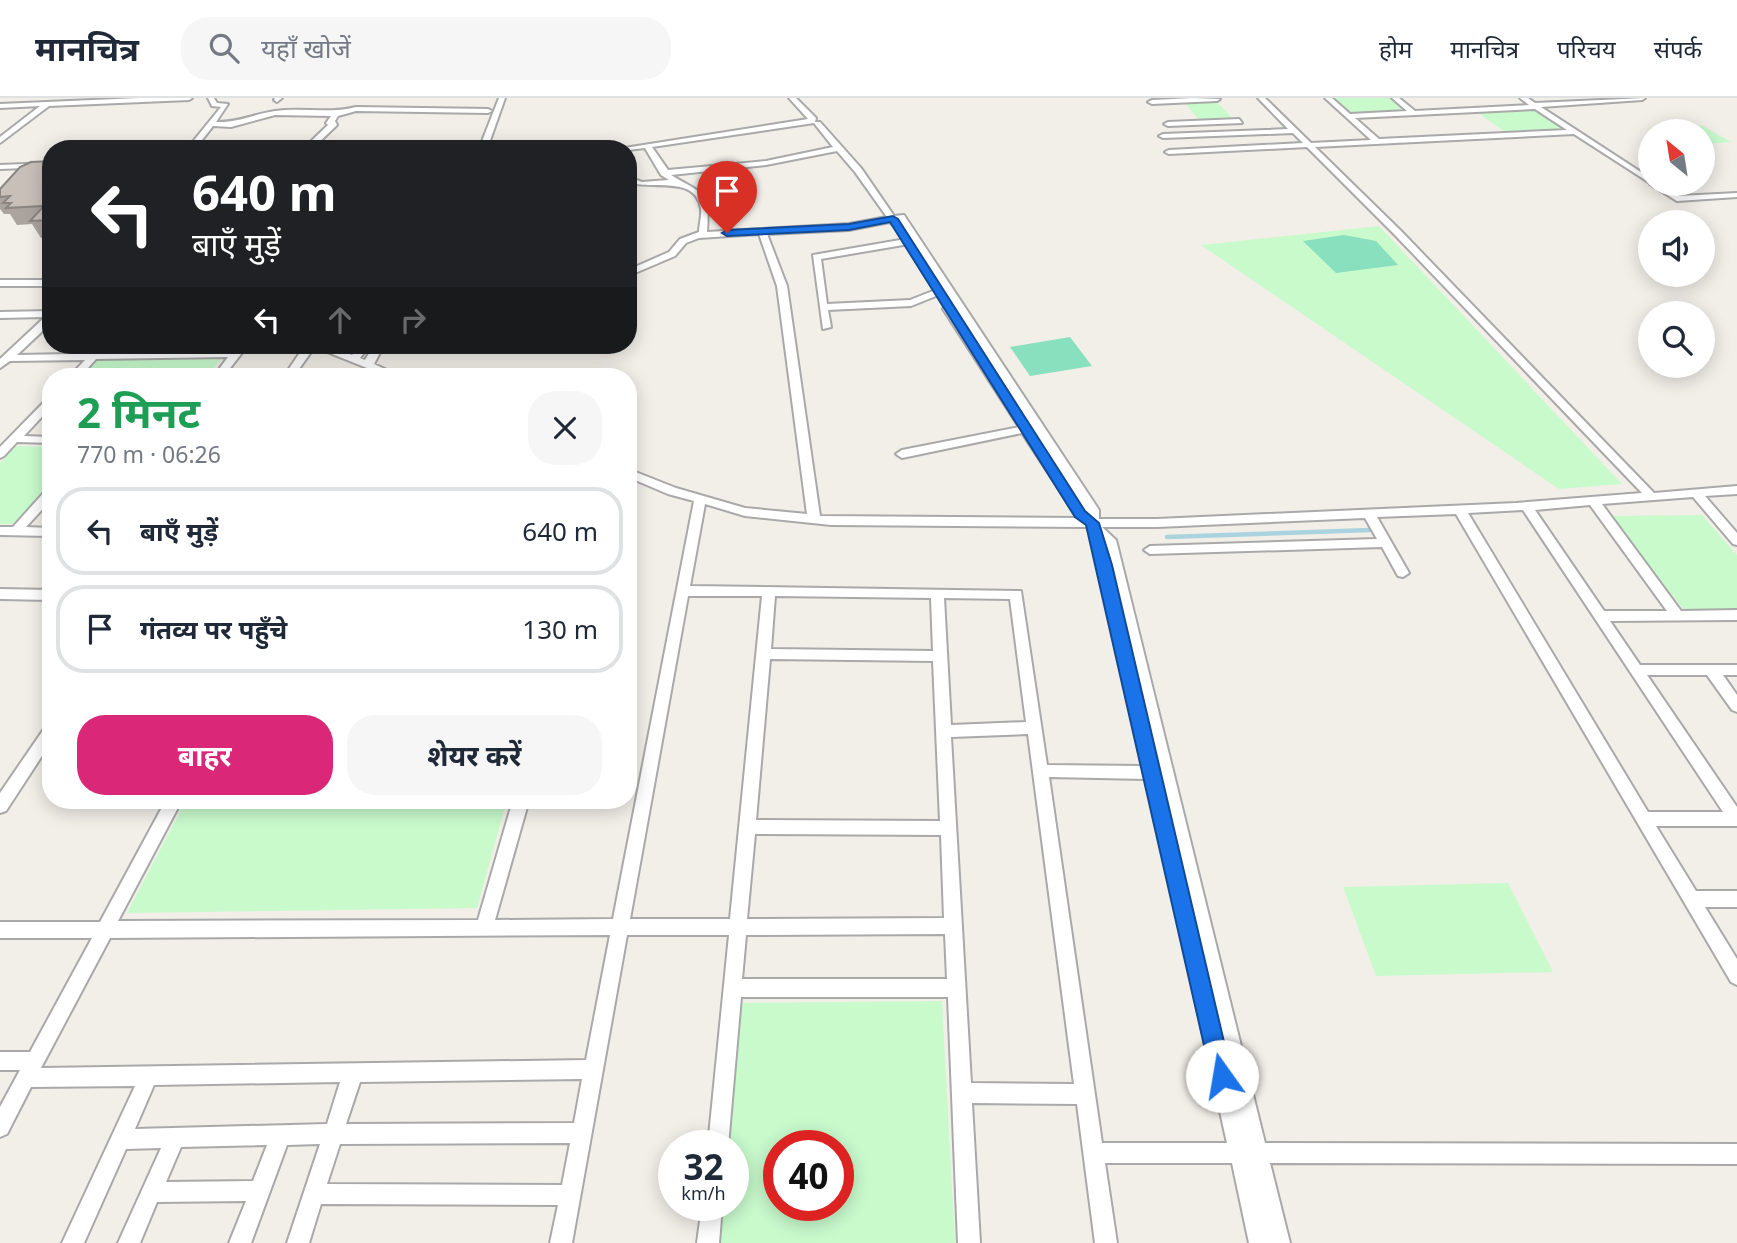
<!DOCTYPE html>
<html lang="hi">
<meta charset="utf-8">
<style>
:root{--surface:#fff;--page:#f6f6f7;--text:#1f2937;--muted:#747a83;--line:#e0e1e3;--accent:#db2777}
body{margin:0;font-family:"Noto Sans","Noto Sans Devanagari",sans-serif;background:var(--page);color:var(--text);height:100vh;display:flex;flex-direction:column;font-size:26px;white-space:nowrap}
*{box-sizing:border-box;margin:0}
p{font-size:23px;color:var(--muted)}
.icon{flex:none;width:38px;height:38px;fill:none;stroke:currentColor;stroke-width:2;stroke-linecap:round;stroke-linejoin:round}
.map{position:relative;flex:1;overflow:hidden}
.sheet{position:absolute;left:42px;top:270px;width:595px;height:441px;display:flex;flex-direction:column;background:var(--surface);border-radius:28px;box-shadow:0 4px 18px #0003}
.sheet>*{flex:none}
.top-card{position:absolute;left:42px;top:42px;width:595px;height:214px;border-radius:28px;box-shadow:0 4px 18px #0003;background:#202124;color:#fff;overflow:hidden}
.needle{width:46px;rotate:330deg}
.buttons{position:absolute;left:1638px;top:21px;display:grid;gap:14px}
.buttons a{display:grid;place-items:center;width:77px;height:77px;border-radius:50%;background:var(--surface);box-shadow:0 4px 18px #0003;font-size:35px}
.speed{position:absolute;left:658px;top:1032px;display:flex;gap:14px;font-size:35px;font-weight:700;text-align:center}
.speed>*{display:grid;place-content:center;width:91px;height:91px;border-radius:50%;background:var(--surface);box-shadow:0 4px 18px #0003;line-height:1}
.speed small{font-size:18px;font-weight:400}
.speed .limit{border:10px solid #d22;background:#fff;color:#111}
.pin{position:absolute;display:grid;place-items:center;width:60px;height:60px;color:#fff;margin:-72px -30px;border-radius:50% 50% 50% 0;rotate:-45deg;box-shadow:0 0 7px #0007}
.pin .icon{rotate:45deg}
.me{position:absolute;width:77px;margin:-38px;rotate:347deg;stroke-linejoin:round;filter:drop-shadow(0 0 5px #0008)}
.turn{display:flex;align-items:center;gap:24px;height:147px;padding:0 35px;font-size:32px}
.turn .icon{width:91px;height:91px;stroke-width:2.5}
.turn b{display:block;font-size:49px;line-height:60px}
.lanes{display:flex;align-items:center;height:66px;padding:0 35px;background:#0003;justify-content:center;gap:35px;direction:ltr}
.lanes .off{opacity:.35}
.round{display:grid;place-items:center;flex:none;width:74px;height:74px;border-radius:28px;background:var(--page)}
.headline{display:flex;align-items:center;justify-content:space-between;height:119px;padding:0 35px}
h1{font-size:42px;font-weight:700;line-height:52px;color:#1e9e55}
.action{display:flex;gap:14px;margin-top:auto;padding:14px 35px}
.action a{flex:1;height:80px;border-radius:28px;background:var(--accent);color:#fff;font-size:28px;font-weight:700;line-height:80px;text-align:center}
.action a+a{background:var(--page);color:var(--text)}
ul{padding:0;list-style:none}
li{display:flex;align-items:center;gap:21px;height:88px;margin:0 14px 10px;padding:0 21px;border:4px solid var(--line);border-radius:28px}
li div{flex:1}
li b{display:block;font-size:26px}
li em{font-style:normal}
header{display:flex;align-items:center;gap:42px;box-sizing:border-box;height:98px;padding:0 35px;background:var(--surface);border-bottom:2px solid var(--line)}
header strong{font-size:33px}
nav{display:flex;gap:38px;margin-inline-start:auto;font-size:24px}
.search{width:490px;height:63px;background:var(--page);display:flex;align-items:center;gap:18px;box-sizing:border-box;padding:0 24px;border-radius:28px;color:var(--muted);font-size:26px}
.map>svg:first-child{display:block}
.park{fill:#c8facc;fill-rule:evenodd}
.pitch{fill:#88e0be}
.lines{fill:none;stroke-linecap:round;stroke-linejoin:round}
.stream{stroke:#aad3df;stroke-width:4.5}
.minor-casing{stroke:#a9a9a9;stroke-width:4}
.minor{fill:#fff;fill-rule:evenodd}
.wall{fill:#aba49e}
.building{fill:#c7bfb8;stroke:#8b8681;stroke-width:2}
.route{fill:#1a73e8;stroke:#114b97;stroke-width:2}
</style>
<header>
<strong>मानचित्र</strong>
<div class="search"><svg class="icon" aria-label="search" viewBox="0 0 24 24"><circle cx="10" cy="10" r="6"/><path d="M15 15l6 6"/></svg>यहाँ खोजें</div>
<nav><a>होम</a><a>मानचित्र</a><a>परिचय</a><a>संपर्क</a></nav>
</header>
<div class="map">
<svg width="1737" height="1145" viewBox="0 0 1737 1145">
<rect width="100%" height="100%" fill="#f2efe9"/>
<!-- park -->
<g class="park">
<polygon points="1334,0 1390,0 1406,13 1351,16"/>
<polygon points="1216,3 1233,21 1199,22 1184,4"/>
<polygon points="1533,11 1565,33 1508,36 1477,14"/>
<polygon points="1701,27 1731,44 1703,46 1703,33 1647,31"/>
<polygon points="1379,128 1622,386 1559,391 1201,147"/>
<polygon points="221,261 208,278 82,278 97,262"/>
<polygon points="16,348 51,349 51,384 14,426 0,426 0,365"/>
<polygon points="1702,417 1737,457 1737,511 1684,512 1611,418"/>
<polygon points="186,702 507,702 477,810 127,815"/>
<polygon points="1508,785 1553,874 1376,878 1343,789"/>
<path d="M942,903L955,1145H719L723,1108H733V1048H728L740,905ZM779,1048H838V1108H779Z"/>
</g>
<!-- pitch -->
<g class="pitch">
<polygon points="1344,137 1376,143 1398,167 1336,175 1303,143"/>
<polygon points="1070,239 1092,268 1030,278 1010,249"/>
</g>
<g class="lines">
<!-- stream -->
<polyline class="stream" points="1167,439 1370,432"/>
<defs>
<g id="minor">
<polygon points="139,0 192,0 189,2 49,8 0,45 0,39 40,8 0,10 0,6"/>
<path d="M208,0H214L217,5L228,6L216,24C237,25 254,16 275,13C302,9 329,16 356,9L488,11L492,13L488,15L356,13L338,18L335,23L337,27L312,51H303L328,27L326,25L331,18L275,17L231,29L213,28L195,51H187L221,9L212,8Z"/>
<polygon points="275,0 282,0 277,4 274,2"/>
<polygon points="499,0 505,0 487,51 479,51"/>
<path d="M789,0H796L816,20L815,24H820L861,70L894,118L904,117L1099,412V421H1157L1516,405L1642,395L1395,137L1307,49L1169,56L1165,54L1169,52L1303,45L1293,35L1163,40L1159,38L1163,36L1288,31L1258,0H1265L1311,45L1371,42L1325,0H1332L1350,16L1407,13L1392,0H1399L1415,13L1529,7L1520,0H1528L1535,5L1645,0L1642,2L1541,9L1650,80V85L1574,36L1315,49L1401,133L1654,395L1737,388V396L1705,398L1737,435V447L1733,446L1693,399L1602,406L1681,513L1737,512V522L1610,523L1640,567H1737V577H1723L1737,597V614L1732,612L1707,577H1647L1737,709V728H1656L1696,793H1737V809H1705L1737,861V887L1731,884L1456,416L1377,419L1409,475L1403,479L1398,478L1382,449L1150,456L1144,452L1150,448L1377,441L1365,420L1157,429H1102L1116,442L1265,1045L1737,1046V1066L1270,1065L1290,1145H1249L1232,1065H1105L1117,1145H1095L1077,1006L972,1005L980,1145H958L948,899H741L728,1048H708L729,837H627L572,1145H550L558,1107L321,1106L309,1145H287L320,1046L287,1047L251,1145H229L246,1103L157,1104L140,1145H118L161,1050L126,1051L84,1145H62L135,988L31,989L7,1036L0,1039V1009L20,972H0V954H30L92,840H0V824H100L166,702H182L118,823L478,822L513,702H529L495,822L613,821L694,403L668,396L628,379V371L676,390L745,410L807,416L777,188L759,136L699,140L686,145L675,158L628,178V172L669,154L680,141L699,134C699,127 702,118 701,111C696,76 651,93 628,84V79L642,84L669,82L661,77L645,50L628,52L618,51L808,21ZM1535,11L1567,32L1379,41L1355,20ZM814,25L833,49L766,63L668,72L652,49ZM837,53L855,74L887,119L849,126L707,134C710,92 704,97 671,77L766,67ZM897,122H899L1088,417L953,211L948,208L943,211L1019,329L902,352L896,356L902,360L1022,335L1078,420L820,418L787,188L767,136L849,132L890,124L897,131L901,128ZM705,406L745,418L831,427L1087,429L1092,441L1143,668L1047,667L1021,493L690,488ZM1590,407L1667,513H1604L1535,412ZM1523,412L1723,714H1648L1468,415ZM688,498H762L730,821H630ZM775,498L931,500L933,553L771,551ZM944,500L1010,501L1026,624L951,627ZM770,561L933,563L940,723L756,722ZM1028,636L1074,986L971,985L951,639ZM1049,679L1146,681L1227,1045H1102ZM755,736L941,737L944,820L747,821ZM945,836L947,881H742L746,837ZM610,837L586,962L41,970L110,840ZM582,981L574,1025L346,1026L360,984ZM340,984L327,1026L135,1031L154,987ZM570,1045L562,1087L327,1086L340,1046ZM267,1047L253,1083L166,1084L181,1049Z"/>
<polygon points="1193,0 1220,1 1217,3 1152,6 1148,4 1152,2"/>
<polygon points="1239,21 1242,25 1168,28 1164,26 1168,24"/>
<polygon points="51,65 51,69 0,71 0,67"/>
<polygon points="1650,86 1659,86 1679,98 1737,95 1737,99 1677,103"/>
<polygon points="906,141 909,142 909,146 821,161 827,206 910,202 938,191 941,192 941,196 911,208 828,212 831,229 823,231 813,157"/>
<rect x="0" y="182" width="51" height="6"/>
<polygon points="51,213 51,225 17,257 233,253 238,247 248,247 224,278 214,278 228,259 96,261 81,278 70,278 85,262 10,263 0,270 0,261 45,219 0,220 0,214"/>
<polygon points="308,247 327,247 352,257 360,247 370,247 360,260 365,262 374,247 384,247 374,266 400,278 387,278 317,250 311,254 294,278 284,278 303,250"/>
<polygon points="51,300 51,309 24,338 51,339 51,345 17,344 4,358 0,360 0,349 47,301"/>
<polygon points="51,390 51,402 26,429 51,430 51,438 0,437 0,429 13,429 47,391"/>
<polygon points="0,491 51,492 51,502 0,501"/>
<polygon points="51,626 51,644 6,713 0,715 0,695 46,628"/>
<polygon points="702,1108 722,1108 719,1145 697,1145"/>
</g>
</defs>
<!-- minor casing -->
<use href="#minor" class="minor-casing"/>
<!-- minor -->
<use href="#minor" class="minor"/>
</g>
<!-- wall -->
<polygon class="wall" points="51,63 51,140 41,140 32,126 17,127 10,116 4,116 0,111 0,91"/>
<!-- building -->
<polygon class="building" points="51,63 51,122 30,123 44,108 6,110 11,105 3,105 10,98 0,99 0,91 20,69 31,64"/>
<!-- route -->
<polygon class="route" points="893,118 898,121 1085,413 1099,425 1112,467 1232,978 1229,986 1222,989 1214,986 1211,978 1086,427 1075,419 890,124 849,132 727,138 722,135 727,132 849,126"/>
</svg>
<div class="buttons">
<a><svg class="needle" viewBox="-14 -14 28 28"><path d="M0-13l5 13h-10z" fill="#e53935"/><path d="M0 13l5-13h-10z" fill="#747a83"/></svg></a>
<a><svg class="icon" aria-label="sound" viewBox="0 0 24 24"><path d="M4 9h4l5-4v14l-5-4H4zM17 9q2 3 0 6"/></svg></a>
<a><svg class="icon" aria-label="search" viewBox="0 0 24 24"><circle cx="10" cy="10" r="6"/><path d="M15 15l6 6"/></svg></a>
</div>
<div class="speed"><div>32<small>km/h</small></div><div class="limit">40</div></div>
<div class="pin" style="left:727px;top:135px;background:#d93025"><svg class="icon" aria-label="arrive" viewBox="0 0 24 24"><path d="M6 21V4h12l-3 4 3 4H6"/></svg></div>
<svg class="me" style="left:1222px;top:978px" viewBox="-20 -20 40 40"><circle r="19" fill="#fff"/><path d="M0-13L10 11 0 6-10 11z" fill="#1a73e8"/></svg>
<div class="top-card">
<div class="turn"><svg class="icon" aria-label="left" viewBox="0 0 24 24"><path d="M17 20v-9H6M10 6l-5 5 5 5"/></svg><div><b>640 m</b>बाएँ मुड़ें</div></div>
<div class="lanes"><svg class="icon" aria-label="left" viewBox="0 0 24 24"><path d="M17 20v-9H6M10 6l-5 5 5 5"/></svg><svg class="icon off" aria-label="ahead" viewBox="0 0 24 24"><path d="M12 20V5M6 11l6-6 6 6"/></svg><svg class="icon off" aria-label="right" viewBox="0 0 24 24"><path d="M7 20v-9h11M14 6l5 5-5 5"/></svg></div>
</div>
<section class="sheet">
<div class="headline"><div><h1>2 मिनट</h1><p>770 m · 06:26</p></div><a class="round"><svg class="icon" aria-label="close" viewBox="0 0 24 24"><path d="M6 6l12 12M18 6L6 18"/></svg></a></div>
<ul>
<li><svg class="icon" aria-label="left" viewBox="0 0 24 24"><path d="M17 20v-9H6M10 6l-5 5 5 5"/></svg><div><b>बाएँ मुड़ें</b></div><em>640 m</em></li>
<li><svg class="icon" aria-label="arrive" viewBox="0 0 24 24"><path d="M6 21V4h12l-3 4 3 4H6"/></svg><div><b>गंतव्य पर पहुँचे</b></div><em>130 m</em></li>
</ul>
<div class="action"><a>बाहर</a><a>शेयर करें</a></div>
</section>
</div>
